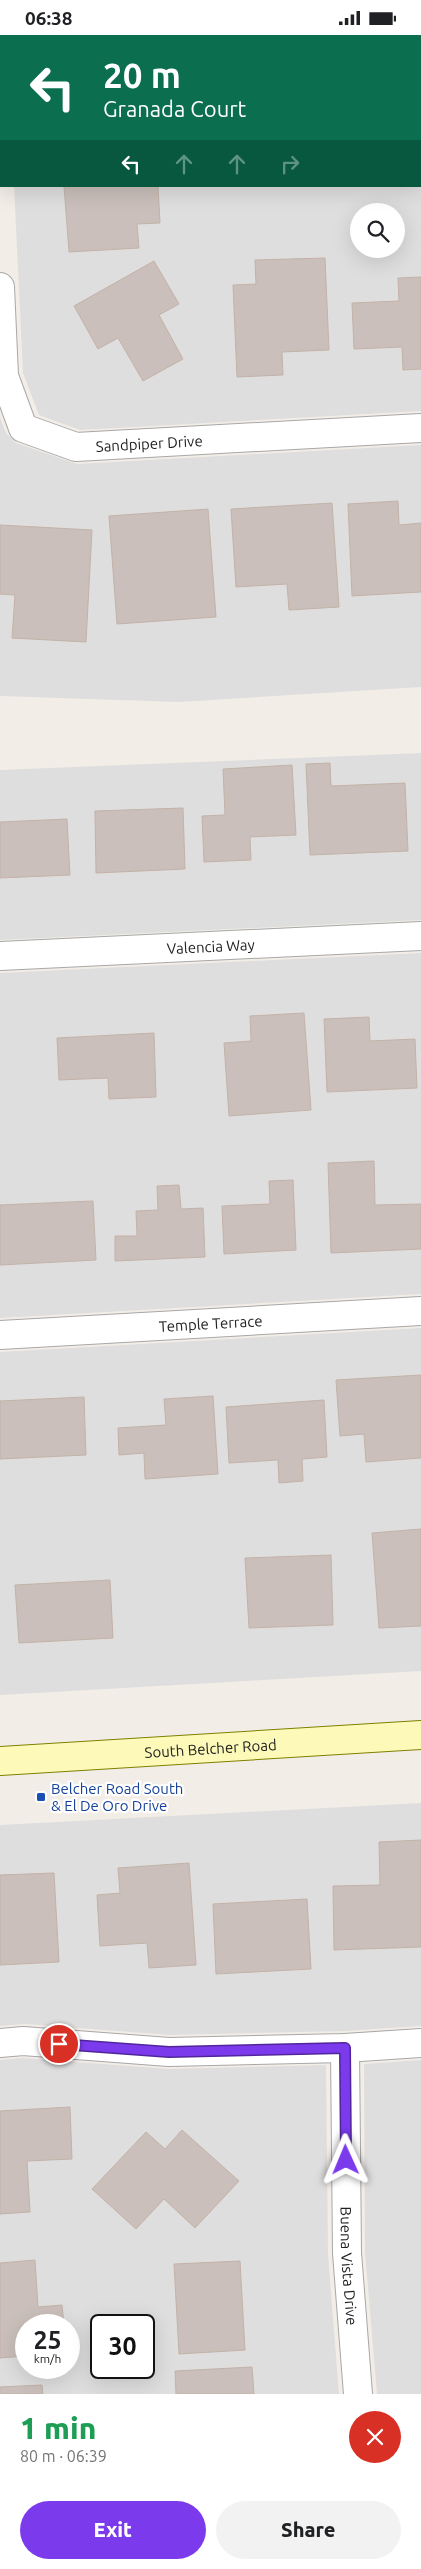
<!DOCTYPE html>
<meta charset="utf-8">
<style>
:root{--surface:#fff;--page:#f2f2f2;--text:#202124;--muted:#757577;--accent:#7c3aed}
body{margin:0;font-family:Ubuntu,sans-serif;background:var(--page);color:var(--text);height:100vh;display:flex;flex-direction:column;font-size:19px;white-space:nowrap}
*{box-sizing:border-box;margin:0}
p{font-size:16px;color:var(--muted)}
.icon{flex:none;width:28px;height:28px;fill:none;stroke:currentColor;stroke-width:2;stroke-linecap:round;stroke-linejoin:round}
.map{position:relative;height:2359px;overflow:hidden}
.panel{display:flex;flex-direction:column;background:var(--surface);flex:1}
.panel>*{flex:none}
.guide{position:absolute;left:0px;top:0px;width:421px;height:152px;box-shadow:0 5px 20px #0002;background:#0b6e4f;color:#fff;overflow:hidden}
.controls{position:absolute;left:350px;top:168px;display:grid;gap:10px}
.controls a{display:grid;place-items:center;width:55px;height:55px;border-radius:50%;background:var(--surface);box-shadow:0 5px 20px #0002;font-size:25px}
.speed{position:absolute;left:15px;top:2279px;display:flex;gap:10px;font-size:25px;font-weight:700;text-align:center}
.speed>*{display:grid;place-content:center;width:65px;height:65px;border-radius:50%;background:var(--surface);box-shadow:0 5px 20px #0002;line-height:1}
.speed small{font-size:12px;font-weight:400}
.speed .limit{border:2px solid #111;border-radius:8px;background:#fff;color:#111}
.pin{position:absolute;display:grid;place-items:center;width:42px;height:42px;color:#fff;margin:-21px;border:2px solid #fff;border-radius:50%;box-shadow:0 1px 5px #0007}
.me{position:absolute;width:55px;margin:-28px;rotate:359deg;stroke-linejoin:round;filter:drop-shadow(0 0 4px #0008)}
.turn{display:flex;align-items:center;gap:18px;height:105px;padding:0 20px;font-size:22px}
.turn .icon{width:65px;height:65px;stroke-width:2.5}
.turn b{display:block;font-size:35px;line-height:42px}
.lanes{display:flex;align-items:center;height:48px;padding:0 20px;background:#0003;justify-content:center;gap:25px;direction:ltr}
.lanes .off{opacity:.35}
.round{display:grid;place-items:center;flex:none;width:52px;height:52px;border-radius:26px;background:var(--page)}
.head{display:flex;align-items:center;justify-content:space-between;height:85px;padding:0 20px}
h1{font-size:30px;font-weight:800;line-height:38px;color:#1e9e55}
.primary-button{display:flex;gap:10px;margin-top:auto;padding:10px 20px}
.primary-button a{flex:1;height:58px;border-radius:30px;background:var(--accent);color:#fff;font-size:20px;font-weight:800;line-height:58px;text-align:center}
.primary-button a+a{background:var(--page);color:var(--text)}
.status{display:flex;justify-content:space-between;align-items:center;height:35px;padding:0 25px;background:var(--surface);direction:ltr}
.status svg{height:14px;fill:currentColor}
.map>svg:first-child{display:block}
.residential{fill:#dfdede;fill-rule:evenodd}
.building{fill:#cabfba;stroke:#c4b2a8}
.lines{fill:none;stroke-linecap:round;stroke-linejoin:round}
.street-casing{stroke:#a8a8a8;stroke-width:30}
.secondary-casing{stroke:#7f8000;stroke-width:30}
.street{stroke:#fff;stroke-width:28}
.secondary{stroke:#fdfab9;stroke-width:28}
.route-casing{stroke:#51269a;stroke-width:12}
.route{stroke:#7c3aed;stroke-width:9}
.transit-dot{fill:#1a4fb4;stroke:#fff;stroke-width:2}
.labels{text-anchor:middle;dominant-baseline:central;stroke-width:4.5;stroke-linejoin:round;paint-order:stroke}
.street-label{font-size:15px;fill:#212121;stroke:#fff}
.transit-label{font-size:15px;fill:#164399;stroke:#fff;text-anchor:start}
</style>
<div class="status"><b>06:38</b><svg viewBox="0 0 49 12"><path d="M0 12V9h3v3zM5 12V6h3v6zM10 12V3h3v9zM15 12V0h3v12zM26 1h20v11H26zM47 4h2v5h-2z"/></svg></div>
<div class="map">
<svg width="421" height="2359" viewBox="0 0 421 2359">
<rect width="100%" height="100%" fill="#f2ede7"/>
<!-- residential -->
<g class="residential">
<path d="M8,0H421V376L80,395L39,380L23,338L14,151H420V1ZM359,176H396V214H359Z"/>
<polygon points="0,383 6,398 16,408 77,429 421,410 421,652 179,667 0,661"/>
<polygon points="421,718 421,885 0,905 0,735"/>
<polygon points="421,918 421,1259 0,1283 0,938"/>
<polygon points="421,1293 421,1636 0,1660 0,1317"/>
<polygon points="421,1768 421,1991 345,1996 170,2000 25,1989 0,1991 0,1790"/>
<path d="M23,2023L169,2034L326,2030L328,2219L339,2359H0V2025ZM26,2290H69V2332H26ZM101,2290H144V2332H101Z"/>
<polygon points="421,2025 421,2359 377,2359 365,2217 364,2029"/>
</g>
<!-- building -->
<g class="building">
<polygon points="315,0 391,0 390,1"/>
<polygon points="416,0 421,0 421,61 420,1"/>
<polygon points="64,151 158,151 160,188 137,189 139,213 69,217"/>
<polygon points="325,223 329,315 282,317 283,340 237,342 233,250 256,249 255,225"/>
<polygon points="154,226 179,269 159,280 183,324 143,346 118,303 98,314 74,271"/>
<polygon points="421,242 421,334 403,335 402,312 354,314 352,268 399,266 398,243"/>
<polygon points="398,466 399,490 421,488 421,557 352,561 348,469"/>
<polygon points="332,468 339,572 289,575 287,549 236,552 231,474"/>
<polygon points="208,474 216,582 117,589 109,481"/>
<polygon points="0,490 92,495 86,607 12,603 15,560 0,559"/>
<polygon points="330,728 331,751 405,748 408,816 310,820 306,729"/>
<polygon points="292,730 296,800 250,802 251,825 204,827 202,781 225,780 223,734"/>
<polygon points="183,773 185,834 96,838 95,776"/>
<polygon points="67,784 70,840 0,843 0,787"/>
<polygon points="304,978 311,1075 229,1081 224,1008 251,1006 250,981"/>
<polygon points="369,982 370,1006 415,1004 417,1053 327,1057 324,984"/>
<polygon points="154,998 156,1062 109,1064 108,1043 59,1045 57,1003"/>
<polygon points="374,1126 375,1170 421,1169 421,1214 331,1218 328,1128"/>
<polygon points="293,1145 296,1215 224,1219 222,1171 270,1169 269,1146"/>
<polygon points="179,1150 181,1174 203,1173 205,1222 115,1226 115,1201 137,1201 136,1176 158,1175 157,1151"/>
<polygon points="93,1166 96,1225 0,1230 0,1170"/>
<polygon points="421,1340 421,1423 366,1427 364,1399 340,1401 336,1345"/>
<polygon points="213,1361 218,1439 145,1444 144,1418 119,1420 118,1393 166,1390 164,1364"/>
<polygon points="84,1362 86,1420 0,1424 0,1366"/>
<polygon points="324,1365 327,1422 302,1424 303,1446 279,1448 278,1425 229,1428 226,1372"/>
<polygon points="421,1494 421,1591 379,1593 372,1498"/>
<polygon points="331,1520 333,1590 249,1593 245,1523"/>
<polygon points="110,1545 113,1603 19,1608 15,1550"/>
<polygon points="421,1805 421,1912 334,1915 333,1851 380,1850 379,1807"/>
<polygon points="189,1828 196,1930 149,1933 147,1908 100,1911 97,1860 120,1858 118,1833"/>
<polygon points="54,1838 59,1927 0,1930 0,1840"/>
<polygon points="307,1864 311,1934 216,1939 213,1869"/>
<polygon points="70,2072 72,2124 27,2126 30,2177 0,2179 0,2076"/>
<polygon points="182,2095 239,2146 195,2193 164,2164 136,2194 92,2154 146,2097 165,2114"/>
<polygon points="35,2225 38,2272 62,2270 64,2290 26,2290 26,2321 0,2323 0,2228"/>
<polygon points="240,2226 245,2315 179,2319 174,2229"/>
<polygon points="252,2332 254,2359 176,2359 175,2336"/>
<polygon points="42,2350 43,2359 0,2359 0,2352"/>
</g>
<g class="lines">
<defs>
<g id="street">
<path id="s1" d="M0,252L4,341L23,393L76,412L421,393"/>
<path id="s2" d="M0,921L421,901"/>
<path id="s3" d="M0,1300L421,1276"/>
<polyline points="0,2008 23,2006 169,2017 345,2013 421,2008"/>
<path id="s4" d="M345,2013L347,2218L358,2359"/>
</g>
<g id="secondary">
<path id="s5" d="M0,1726L421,1700"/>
</g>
</defs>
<!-- street casing -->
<use href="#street" class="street-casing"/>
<!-- secondary casing -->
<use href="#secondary" class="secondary-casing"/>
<!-- street -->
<use href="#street" class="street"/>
<!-- secondary -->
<use href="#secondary" class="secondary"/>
</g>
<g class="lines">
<defs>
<polyline id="route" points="59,2009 169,2017 345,2013 346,2125"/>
</defs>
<!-- route casing -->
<use href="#route" class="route-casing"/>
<!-- route -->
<use href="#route" class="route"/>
</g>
<!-- markers -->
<rect class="transit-dot" x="36" y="1757" width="10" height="10" rx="2.5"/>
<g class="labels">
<!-- street labels -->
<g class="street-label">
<text stroke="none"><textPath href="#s1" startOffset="274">Sandpiper Drive</textPath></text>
<text stroke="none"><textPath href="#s2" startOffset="211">Valencia Way</textPath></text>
<text stroke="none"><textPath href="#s3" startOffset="211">Temple Terrace</textPath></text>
<text stroke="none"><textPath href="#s5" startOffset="211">South Belcher Road</textPath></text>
<text stroke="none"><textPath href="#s4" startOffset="218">Buena Vista Drive</textPath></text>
</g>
<!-- transit labels -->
<g class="transit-label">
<text x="51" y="1753">Belcher Road South<tspan x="51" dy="17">&amp; El De Oro Drive</tspan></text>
</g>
</g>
</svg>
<div class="controls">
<a><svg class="icon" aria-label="search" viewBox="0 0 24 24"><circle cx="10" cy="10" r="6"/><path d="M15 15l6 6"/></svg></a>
</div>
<div class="speed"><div>25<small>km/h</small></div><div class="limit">30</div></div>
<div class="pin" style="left:59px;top:2009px;background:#d93025"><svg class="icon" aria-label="arrive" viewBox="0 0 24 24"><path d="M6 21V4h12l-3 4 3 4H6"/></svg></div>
<svg class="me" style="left:346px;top:2125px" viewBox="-20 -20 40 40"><path d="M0-17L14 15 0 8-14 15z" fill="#7c3aed" stroke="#fff" stroke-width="4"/></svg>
<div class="guide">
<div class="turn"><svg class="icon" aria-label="left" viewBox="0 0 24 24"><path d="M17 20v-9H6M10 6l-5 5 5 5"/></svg><div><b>20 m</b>Granada Court</div></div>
<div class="lanes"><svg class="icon" aria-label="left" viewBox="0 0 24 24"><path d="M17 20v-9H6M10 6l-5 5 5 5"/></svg><svg class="icon off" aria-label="ahead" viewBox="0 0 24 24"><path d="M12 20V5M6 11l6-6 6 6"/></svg><svg class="icon off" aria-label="ahead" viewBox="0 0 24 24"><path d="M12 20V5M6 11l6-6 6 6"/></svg><svg class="icon off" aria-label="right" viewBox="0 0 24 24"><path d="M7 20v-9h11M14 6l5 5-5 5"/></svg></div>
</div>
</div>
<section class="panel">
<div class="head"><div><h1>1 min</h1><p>80 m · 06:39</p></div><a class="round" style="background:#d93025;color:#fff"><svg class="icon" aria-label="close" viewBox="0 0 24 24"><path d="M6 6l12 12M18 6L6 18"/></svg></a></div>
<div class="primary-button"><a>Exit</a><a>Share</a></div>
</section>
